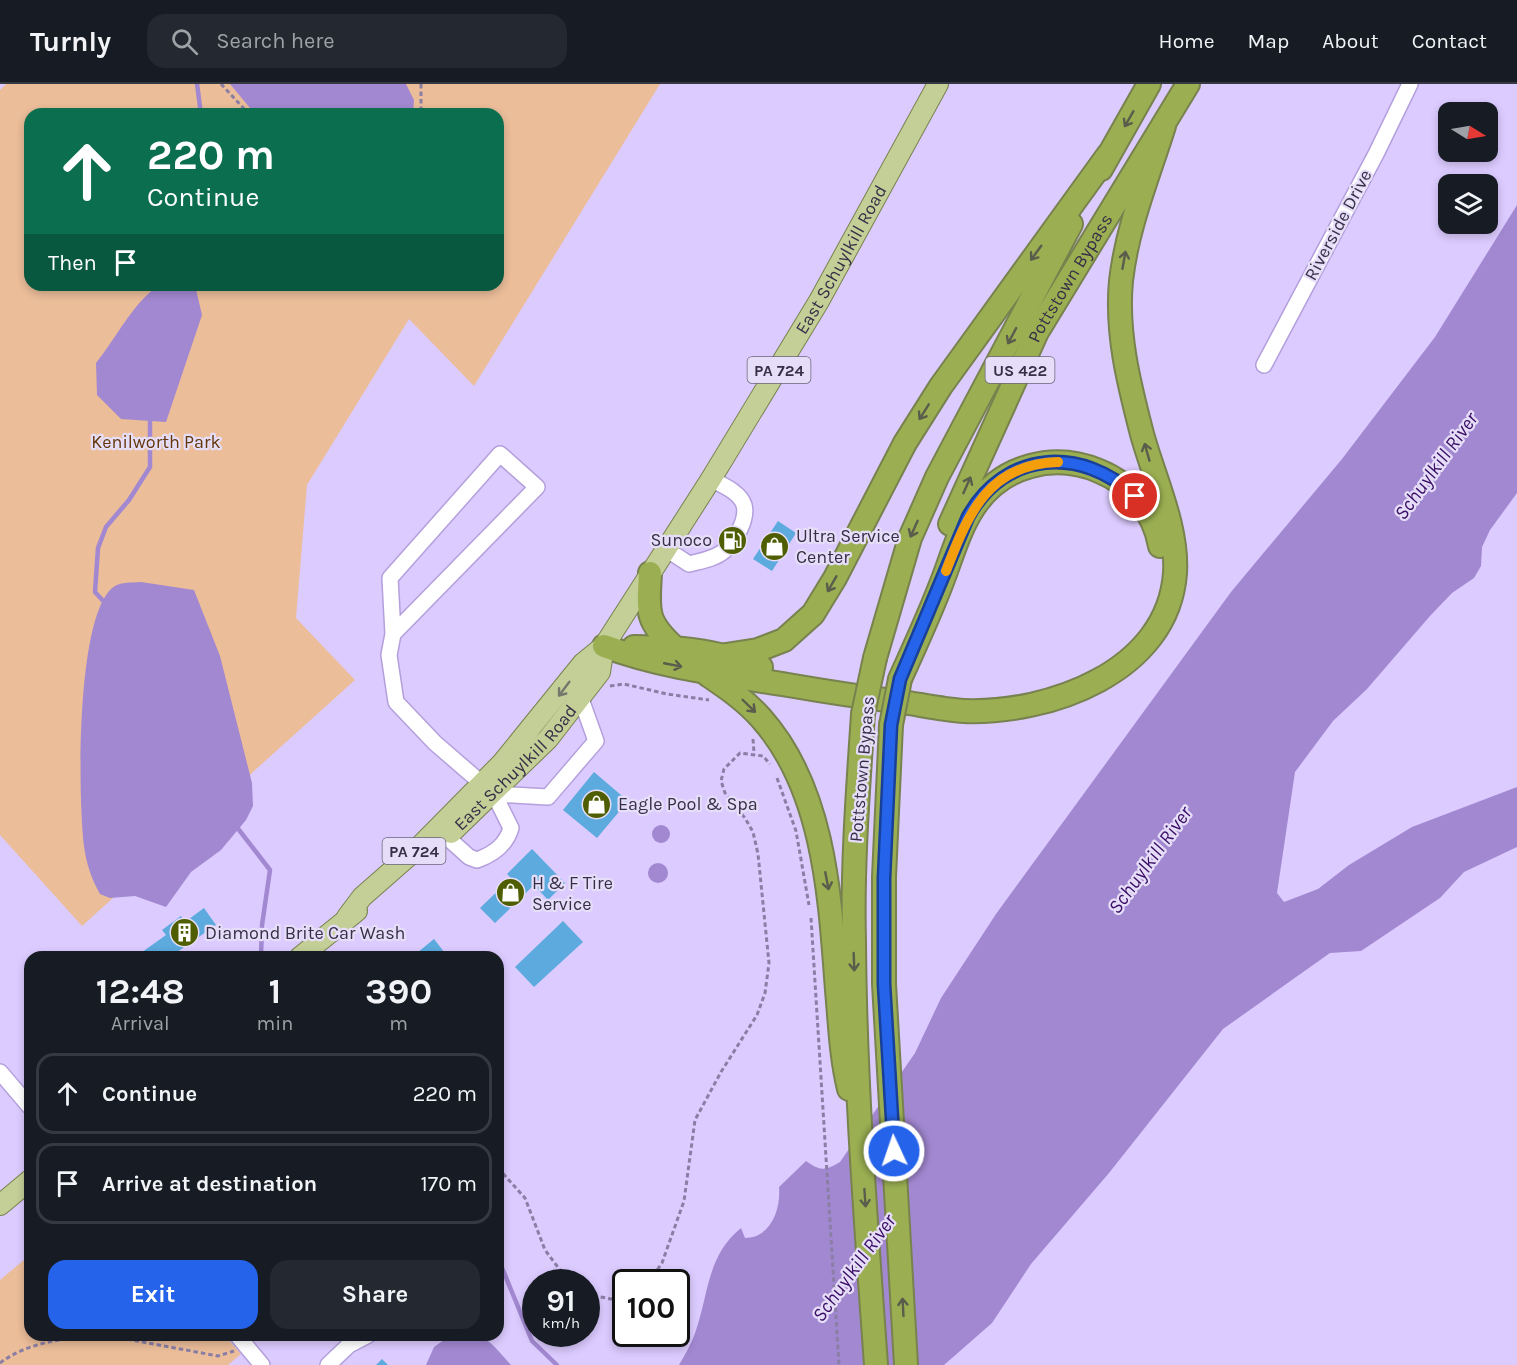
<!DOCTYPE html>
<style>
:root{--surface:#171b24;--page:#242831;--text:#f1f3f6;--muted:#9ea1a6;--line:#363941;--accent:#2563eb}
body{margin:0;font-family:Karla,sans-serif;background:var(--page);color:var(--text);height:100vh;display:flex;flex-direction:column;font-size:22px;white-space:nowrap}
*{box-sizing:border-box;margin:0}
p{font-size:20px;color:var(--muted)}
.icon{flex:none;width:33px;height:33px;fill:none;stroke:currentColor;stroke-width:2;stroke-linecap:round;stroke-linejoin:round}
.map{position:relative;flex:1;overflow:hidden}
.sheet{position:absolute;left:24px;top:867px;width:480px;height:390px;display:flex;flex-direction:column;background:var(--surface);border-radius:18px;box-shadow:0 3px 9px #0003}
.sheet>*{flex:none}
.top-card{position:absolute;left:24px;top:24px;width:480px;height:183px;border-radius:18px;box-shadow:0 3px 9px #0003;background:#0b6e4f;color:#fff;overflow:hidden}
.needle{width:39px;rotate:101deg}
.controls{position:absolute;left:1438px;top:18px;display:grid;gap:12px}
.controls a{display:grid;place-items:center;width:60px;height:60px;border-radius:12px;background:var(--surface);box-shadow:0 3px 9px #0003;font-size:30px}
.speed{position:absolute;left:522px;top:1185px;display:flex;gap:12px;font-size:30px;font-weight:700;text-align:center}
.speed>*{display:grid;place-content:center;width:78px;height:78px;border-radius:50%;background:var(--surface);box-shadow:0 3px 9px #0003;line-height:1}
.speed small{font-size:15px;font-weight:400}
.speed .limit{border:3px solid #111;border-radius:9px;background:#fff;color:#111}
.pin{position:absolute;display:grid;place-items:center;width:51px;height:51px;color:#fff;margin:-26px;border:3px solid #fff;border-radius:50%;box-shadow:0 2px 6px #0007}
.me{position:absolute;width:66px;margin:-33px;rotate:357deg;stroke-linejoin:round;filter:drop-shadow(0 0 4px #0008)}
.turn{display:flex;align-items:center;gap:21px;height:126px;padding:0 24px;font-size:27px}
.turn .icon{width:78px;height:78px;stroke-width:2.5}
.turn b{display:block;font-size:42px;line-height:51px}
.then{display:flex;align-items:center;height:57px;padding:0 24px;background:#0003;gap:12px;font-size:22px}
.eta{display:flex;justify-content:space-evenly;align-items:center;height:102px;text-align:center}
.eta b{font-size:36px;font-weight:700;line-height:42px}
.button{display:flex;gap:12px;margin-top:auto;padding:12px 24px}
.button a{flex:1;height:69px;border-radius:18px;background:var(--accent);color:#fff;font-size:24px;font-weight:700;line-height:69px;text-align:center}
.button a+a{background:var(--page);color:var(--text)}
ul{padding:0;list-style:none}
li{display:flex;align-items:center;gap:18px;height:81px;margin:0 12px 9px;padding:0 12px;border:3px solid var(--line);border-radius:18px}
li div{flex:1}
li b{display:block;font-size:22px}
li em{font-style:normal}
header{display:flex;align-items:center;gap:36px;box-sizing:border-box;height:84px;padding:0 30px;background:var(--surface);border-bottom:2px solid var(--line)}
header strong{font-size:28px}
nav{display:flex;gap:33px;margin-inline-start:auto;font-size:21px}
.search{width:420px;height:54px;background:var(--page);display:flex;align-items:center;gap:15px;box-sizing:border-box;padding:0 21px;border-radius:18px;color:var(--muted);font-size:22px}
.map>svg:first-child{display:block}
.green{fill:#ebbd99;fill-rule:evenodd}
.water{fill:#a288d1}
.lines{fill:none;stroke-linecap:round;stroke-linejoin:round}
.stream{stroke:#a288d1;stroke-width:4.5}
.building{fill:#5caade}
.minor-casing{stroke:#b49fdd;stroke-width:18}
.major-casing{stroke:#78824e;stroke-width:22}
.highway-casing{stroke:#78824e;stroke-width:26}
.path{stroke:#8a7ea5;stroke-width:3;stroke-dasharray:4.5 3;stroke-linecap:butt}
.minor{stroke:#fff;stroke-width:15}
.major{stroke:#c3cf97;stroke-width:20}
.highway{stroke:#9baf52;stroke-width:22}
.highway-bridge-casing{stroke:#78824e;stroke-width:26;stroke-linecap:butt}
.highway-bridge{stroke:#9baf52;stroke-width:22}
.oneway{stroke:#5a5c4c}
.oneway2{stroke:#76776c}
.route-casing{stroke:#184099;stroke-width:15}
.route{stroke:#2563eb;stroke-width:10}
.slow{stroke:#f59e0b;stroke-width:10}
.labels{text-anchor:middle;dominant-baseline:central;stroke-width:4.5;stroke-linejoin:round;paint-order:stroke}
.shield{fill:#e6def8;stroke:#6c647d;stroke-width:1.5}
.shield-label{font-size:16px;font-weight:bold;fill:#372f48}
.street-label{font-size:18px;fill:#372f48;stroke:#e6def8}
.park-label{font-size:18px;fill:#63370a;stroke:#e6def8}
.poi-label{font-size:18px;fill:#372f48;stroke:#e6def8;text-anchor:start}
.water-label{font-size:20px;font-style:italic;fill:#3a0f66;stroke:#e6def8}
</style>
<header>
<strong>Turnly</strong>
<div class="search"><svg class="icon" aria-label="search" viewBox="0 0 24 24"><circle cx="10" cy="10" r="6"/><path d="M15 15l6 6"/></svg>Search here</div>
<nav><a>Home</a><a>Map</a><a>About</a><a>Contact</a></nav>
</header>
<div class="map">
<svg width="1517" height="1281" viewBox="0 0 1517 1281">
<rect width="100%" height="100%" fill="#dccbff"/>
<!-- green -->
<g class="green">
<path d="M6,0H660L474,302L409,235L307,401L296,534L355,596L82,842L0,751V6ZM30,30H498V201H30Z"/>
<polygon points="30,1171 30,1251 224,1251 241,1270 228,1281 0,1281 0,1196"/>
</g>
<!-- water -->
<g class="water">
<polygon points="230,0 406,0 414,16 413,30 255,30"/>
<path d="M1517,121V409L1490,446L1482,463L1481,482L1474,494L1452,509L1430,532L1367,605L1333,637L1295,688L1277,809L1284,818L1318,805L1349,781L1412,743L1517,703V763L1464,788L1440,814L1361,867L1330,869L1223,945L1109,1089L1031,1180L992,1239L944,1281H679C686,1269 693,1257 697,1243C709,1206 708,1171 741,1144L745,1154C771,1154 781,1125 779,1103L806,1077C820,1087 825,1087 840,1078L915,969L941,914L996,830L1231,508L1342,375L1435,253Z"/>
<path d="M159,201H195L202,231L166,338L121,335L97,311L96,279C117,253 132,220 159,201Z"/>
<path d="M141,498L194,506L220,572L252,699L253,722L246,736L221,766L191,788L166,823L135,812L110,814L100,810C92,796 86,779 84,762C78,713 76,539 111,505C119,497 131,499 141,498Z"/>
<circle cx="661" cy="750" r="9"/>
<circle cx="658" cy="789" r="10"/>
<path d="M451,1251C488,1251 486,1253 511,1281H426L434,1263Z"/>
</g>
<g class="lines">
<!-- stream -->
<g class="stream">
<polyline points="197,0 201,30"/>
<polyline points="106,520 95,508 98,464 106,443 129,416 150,383 150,334"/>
<polyline points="236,742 270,786 262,841 261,873"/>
<polyline points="498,1174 532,1257 557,1281"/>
</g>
</g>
<!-- building -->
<g class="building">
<polygon points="778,437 796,449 772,487 753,475"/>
<polygon points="594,688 628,717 597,754 563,726"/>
<polygon points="532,765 565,799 548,816 534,801 495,839 480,824 511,794 507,790"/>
<polygon points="204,824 216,841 170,873 140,873 138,871 166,851 162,846 181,832 185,838"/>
<polygon points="563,837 583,858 534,903 515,883"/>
<polygon points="434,855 448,873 412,873"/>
<polygon points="382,1275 388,1281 376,1281"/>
</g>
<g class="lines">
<defs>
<g id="minor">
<polyline points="1264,281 1376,70 1410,0"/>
<path d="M666,465L689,480C700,477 715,475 724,467C735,458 748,435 744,421C740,408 722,401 711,395"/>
<path d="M393,550L390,494L500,370L537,403L393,550L389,571L396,618L435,659L494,710L511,744C506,761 494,770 477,776L469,773L439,746"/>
<polyline points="494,710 548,713 596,657 581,615"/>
<polyline points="0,988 30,1023"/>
<polyline points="237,1251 262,1281"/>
<polyline points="328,1281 349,1261 368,1251"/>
</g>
<g id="major">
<path id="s1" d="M451,749L548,655L600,588L604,562"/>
<path id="s2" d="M347,833L362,813L419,763L502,679L583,579L604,562L711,395L819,217L938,0"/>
<polyline points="300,873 357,827"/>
<polyline points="0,1121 30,1096"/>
</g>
<g id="highway">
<polyline points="1101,85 1149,0"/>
<path id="s3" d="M950,440L1037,248L1188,0"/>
<path d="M650,489C648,527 645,537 675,564"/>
<path d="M604,562C663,584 726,591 788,601C828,608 869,614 909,619C927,622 946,626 964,627C1049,630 1168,588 1175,489C1178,443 1154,394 1142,350C1129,300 1116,249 1121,197C1127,143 1148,93 1164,42"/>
<path d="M634,563C663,563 692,564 720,571C734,575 746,580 761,583"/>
<polyline points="726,571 758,566 784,556 813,530 835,494 905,359 941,302 1108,71"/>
<polyline points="875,574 910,454 937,393 1071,140"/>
<path d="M708,591C727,604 745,616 761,634C825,706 830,814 837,906C840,939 841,972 849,1005"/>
<path d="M900,595C914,564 928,534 940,503C951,476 958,447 974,423C1002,381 1054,368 1099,387C1131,400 1154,428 1160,462"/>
<path d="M863,630C858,706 852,782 854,858C855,999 866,1140 876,1281"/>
<polyline points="891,641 884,793 884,900 906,1281"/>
</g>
</defs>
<!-- minor casing -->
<use href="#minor" class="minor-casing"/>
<!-- major casing -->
<use href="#major" class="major-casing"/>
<!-- highway casing -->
<use href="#highway" class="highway-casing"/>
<!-- path -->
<g class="path">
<polyline points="221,0 249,30"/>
<polyline points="421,0 421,30"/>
<polyline points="610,602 624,600 667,610 709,616"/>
<polyline points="753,655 754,669"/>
<polyline points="777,694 796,747 809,821"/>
<polyline points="811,834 839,1281"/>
<polyline points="498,1084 525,1114 545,1166 569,1198"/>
<polyline points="649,1198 662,1179 684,1117 695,1036 721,988 757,931 765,909 769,879 758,770 753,748 745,734 725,709 721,697 724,685 740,669 763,672 770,680"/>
<polyline points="586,1210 611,1215 626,1211"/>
<polyline points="105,1251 218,1272 234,1267"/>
<path d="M0,1279C29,1257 68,1254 103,1251"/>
</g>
<!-- minor -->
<use href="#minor" class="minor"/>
<!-- major -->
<use href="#major" class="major"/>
<!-- highway -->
<use href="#highway" class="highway"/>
<defs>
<g id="highway-bridge">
<polyline points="863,630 875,574"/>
<polyline points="891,641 900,595"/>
</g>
</defs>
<!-- highway-bridge casing -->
<use href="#highway-bridge" class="highway-bridge-casing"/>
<!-- highway-bridge -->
<use href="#highway-bridge" class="highway-bridge"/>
</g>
<!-- one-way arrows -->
<defs><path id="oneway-shaft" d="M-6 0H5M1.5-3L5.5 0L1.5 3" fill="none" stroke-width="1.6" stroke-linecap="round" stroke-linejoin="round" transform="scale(1.5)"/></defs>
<g class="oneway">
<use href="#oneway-shaft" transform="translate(1129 35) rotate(120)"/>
<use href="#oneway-shaft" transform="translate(1036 169) rotate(126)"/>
<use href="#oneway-shaft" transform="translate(1124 176) rotate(-80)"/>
<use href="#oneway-shaft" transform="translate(1012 252) rotate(118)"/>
<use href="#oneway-shaft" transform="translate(924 328) rotate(122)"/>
<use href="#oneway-shaft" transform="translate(1147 368) rotate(-106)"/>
<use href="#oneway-shaft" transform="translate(967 401) rotate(-66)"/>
<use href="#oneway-shaft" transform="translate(914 445) rotate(114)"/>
<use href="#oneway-shaft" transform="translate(832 500) rotate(120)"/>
<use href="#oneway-shaft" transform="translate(673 581) rotate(11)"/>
<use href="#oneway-shaft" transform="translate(749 622) rotate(44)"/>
<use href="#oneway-shaft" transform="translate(827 797) rotate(79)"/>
<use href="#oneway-shaft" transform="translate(854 878) rotate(88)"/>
<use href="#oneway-shaft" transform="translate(865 1114) rotate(86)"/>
<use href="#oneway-shaft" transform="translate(903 1223) rotate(-93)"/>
</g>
<use class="oneway2" href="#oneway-shaft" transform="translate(564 605) rotate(127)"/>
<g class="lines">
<defs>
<path id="route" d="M894,1067L884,900V794L891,641L900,595L968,433C1005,366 1082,362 1135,412"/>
</defs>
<!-- route casing -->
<use href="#route" class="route-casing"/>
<!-- route -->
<use href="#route" class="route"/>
<!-- slow -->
<path class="slow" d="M946,487C968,430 988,380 1058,378"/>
</g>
<!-- icons -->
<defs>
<symbol id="fuel-disc" viewBox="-11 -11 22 22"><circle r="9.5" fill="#4f5e00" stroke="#e6def8"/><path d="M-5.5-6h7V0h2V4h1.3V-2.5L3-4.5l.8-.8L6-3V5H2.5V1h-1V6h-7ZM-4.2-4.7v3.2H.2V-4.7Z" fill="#fff"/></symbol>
<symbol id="shop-disc" viewBox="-11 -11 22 22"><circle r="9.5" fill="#4f5e00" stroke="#e6def8"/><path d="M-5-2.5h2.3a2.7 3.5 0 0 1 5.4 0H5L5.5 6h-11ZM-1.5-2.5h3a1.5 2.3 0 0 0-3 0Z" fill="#fff"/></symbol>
<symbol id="building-disc" viewBox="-11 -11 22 22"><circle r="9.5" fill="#4f5e00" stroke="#e6def8"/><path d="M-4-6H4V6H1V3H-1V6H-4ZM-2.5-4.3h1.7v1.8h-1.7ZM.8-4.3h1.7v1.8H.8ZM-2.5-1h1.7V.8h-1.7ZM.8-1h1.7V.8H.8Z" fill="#fff"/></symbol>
</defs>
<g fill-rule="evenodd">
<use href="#fuel-disc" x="716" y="440" width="33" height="33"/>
<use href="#shop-disc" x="758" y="446" width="33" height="33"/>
<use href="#shop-disc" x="580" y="704" width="33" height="33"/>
<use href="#shop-disc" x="494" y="792" width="33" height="33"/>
<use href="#building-disc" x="168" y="832" width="33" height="33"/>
</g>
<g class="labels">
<!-- shield labels -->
<g class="shield">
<rect x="747.5" y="273" width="63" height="26" rx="4.5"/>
<rect x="985.5" y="273" width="69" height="26" rx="4.5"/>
<rect x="382.5" y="754" width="63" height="26" rx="4.5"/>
</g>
<g class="shield-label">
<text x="779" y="286">PA 724</text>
<text x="1020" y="286">US 422</text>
<text x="414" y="767">PA 724</text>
</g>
<!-- street labels -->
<g class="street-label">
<text transform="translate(1338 141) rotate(-62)">Riverside Drive</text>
<text stroke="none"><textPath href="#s2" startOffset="828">East Schuylkill Road</textPath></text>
<text stroke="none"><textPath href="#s3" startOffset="274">Pottstown Bypass</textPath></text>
<text stroke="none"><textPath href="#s1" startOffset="92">East Schuylkill Road</textPath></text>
<text transform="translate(862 685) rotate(-85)">Pottstown Bypass</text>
</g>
<!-- park labels -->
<g class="park-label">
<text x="156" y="358">Kenilworth Park</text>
</g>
<!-- poi labels -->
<g class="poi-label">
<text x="796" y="452">Ultra Service<tspan x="796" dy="21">Center</tspan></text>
<text x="712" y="456" text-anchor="end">Sunoco</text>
<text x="618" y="720">Eagle Pool &amp; Spa</text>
<text x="532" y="799">H &amp; F Tire<tspan x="532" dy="21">Service</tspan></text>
<text x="205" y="849">Diamond Brite Car Wash</text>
</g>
<!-- water labels -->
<g class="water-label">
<text transform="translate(1436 382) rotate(-54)">Schuylkill River</text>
<text transform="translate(1150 776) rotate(-54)">Schuylkill River</text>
<text transform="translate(854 1184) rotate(-54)">Schuylkill River</text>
</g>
</g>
</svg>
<div class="controls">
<a><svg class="needle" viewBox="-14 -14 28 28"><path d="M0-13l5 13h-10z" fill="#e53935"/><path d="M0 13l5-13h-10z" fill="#9ea1a6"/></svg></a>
<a><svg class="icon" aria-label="layers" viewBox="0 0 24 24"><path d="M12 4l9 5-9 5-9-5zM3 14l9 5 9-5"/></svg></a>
</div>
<div class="speed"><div>91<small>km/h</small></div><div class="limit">100</div></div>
<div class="pin" style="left:1135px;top:412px;background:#d93025"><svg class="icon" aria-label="arrive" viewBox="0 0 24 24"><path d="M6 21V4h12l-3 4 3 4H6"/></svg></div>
<svg class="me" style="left:894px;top:1067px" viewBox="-20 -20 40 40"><circle r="17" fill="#2563eb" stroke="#fff" stroke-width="3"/><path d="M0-11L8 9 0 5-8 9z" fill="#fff"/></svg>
<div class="top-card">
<div class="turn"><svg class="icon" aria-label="ahead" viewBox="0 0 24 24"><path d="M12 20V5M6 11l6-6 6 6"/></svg><div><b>220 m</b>Continue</div></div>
<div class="then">Then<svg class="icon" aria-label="arrive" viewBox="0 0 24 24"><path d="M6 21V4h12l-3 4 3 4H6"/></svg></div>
</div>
<section class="sheet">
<div class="eta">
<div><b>12:48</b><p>Arrival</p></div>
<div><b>1</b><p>min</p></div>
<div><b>390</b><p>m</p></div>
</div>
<ul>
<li><svg class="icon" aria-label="ahead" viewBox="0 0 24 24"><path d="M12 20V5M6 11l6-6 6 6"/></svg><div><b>Continue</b></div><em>220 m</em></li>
<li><svg class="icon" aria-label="arrive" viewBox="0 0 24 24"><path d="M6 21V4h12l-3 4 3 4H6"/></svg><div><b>Arrive at destination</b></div><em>170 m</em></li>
</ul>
<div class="button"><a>Exit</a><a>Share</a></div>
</section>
</div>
